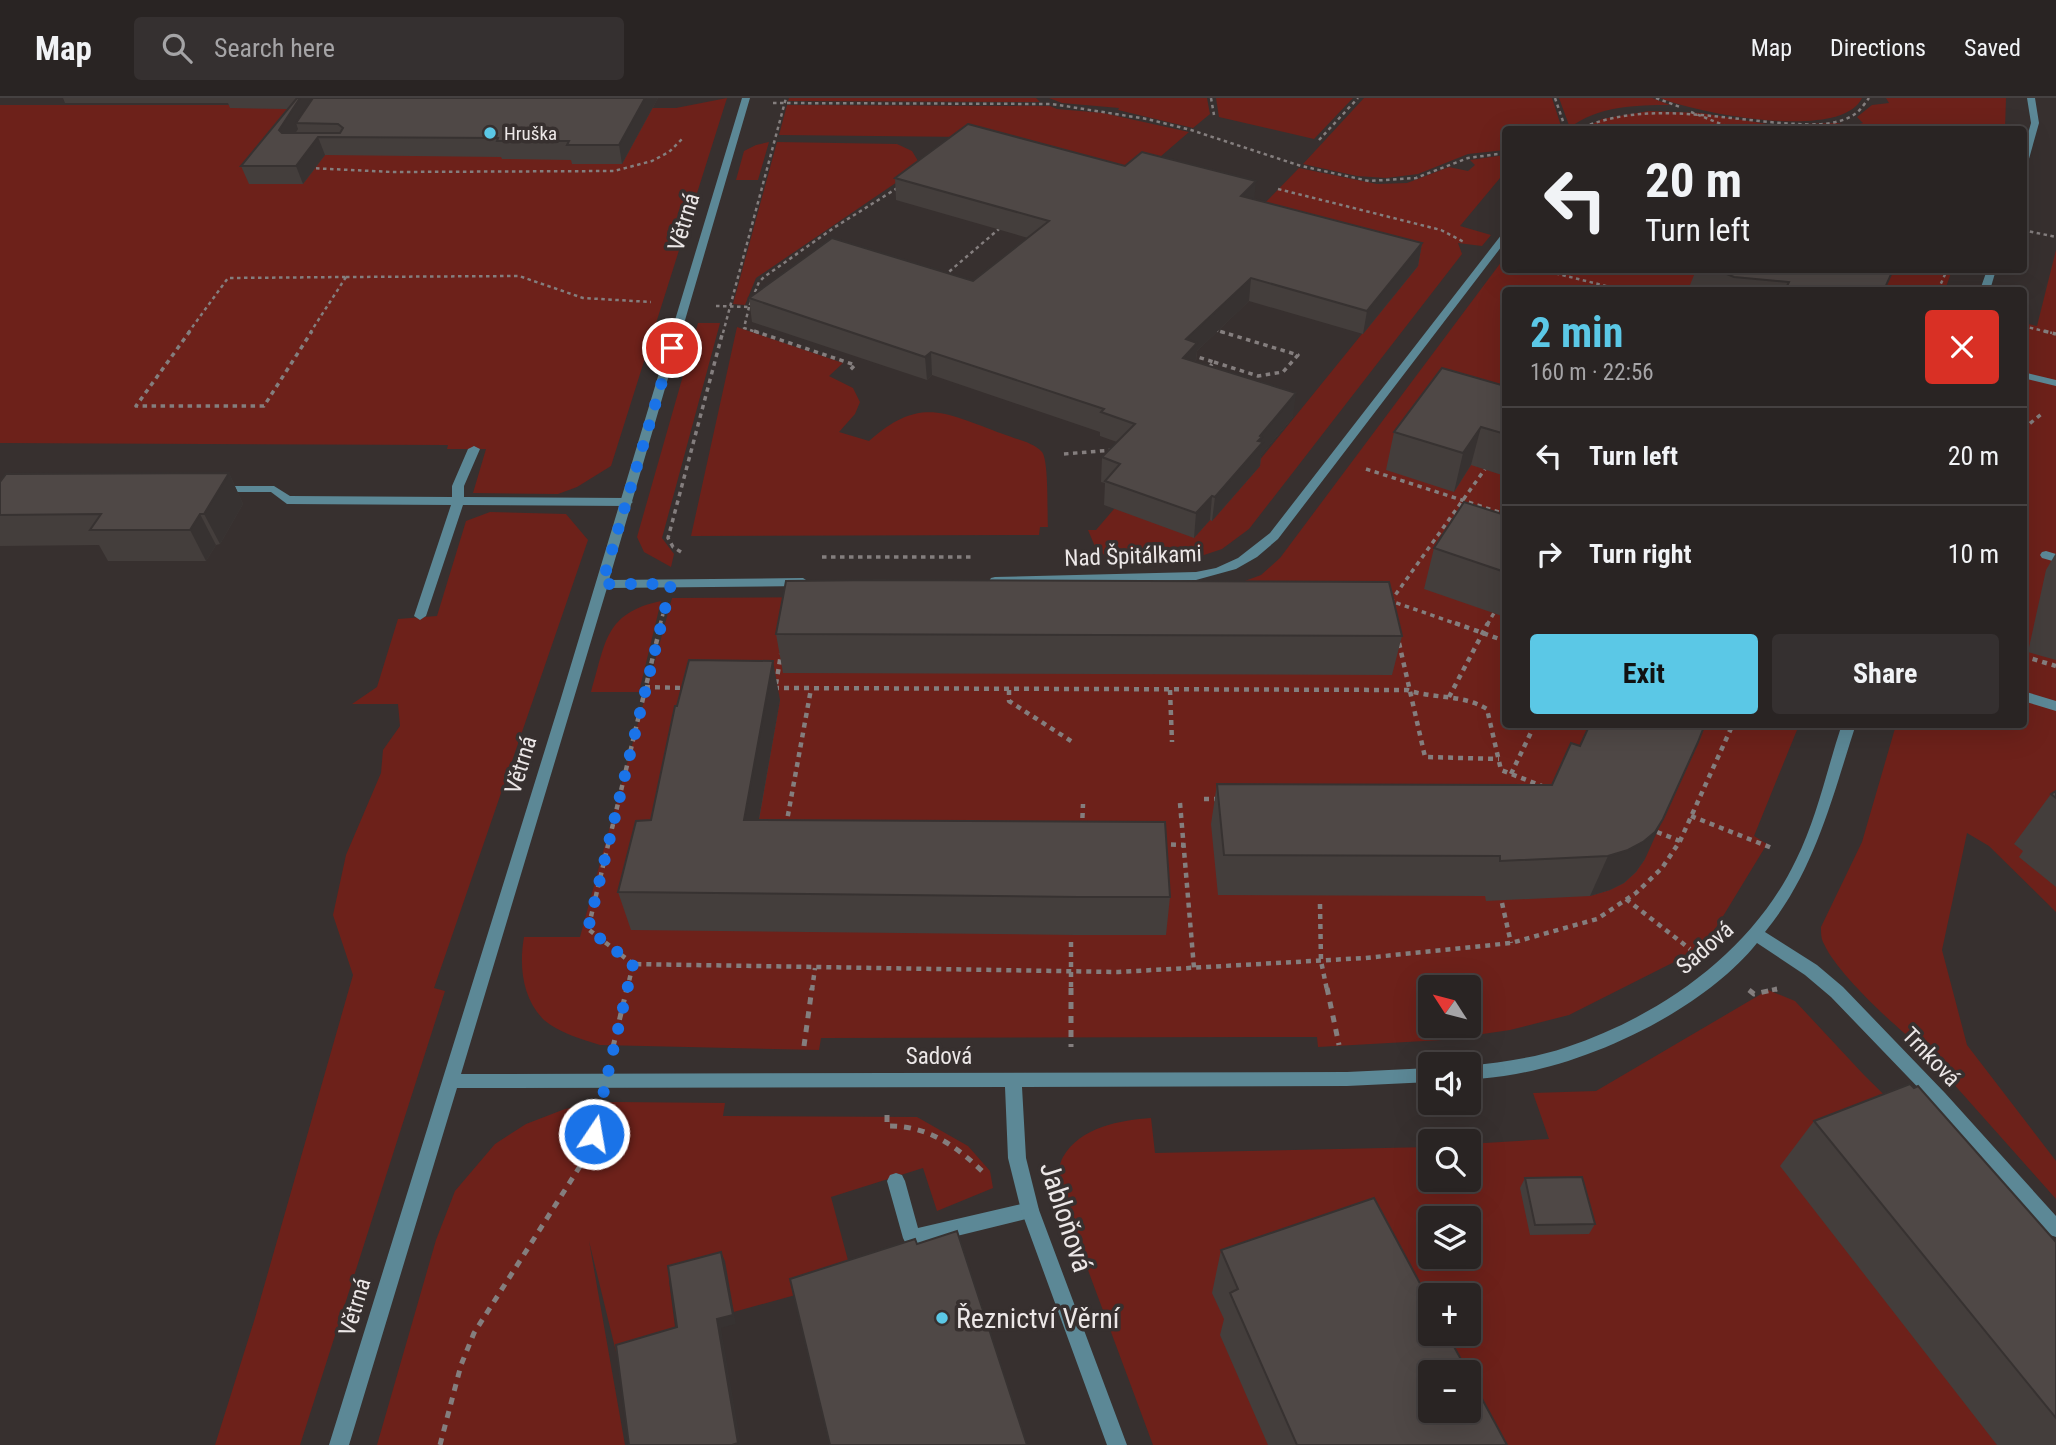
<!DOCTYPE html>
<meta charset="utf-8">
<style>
:root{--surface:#292423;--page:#353030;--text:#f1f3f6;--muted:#a5a4a6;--line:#454141;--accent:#5bc8e6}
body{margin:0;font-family:"Roboto Condensed",sans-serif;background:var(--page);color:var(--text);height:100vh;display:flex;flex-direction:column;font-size:26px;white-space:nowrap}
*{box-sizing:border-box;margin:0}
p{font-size:23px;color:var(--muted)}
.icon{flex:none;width:38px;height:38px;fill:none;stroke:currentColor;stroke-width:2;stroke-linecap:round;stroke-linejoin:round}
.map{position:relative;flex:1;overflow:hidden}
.panel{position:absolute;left:1502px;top:189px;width:525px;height:441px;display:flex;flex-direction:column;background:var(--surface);border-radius:7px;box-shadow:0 7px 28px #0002,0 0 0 2px var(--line)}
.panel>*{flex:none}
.banner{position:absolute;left:1502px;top:28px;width:525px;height:147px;border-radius:7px;box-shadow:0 7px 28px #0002,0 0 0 2px var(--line);background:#292423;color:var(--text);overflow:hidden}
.needle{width:46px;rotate:306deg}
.buttons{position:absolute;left:1418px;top:877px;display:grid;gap:14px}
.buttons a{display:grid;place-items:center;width:63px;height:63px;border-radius:7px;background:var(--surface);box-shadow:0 7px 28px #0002,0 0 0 2px var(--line);font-size:35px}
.pin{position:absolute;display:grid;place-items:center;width:60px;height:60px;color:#fff;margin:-30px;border:4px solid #fff;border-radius:50%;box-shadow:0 2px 7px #0007}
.me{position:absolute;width:77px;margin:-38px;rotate:12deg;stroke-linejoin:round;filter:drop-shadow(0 0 5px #0008)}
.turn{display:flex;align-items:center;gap:24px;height:147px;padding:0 28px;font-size:32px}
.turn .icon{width:91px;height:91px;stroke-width:2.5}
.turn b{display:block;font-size:49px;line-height:60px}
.round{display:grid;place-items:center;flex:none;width:74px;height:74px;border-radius:7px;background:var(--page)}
.summary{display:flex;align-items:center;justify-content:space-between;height:119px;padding:0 28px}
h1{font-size:42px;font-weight:700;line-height:52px;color:var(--accent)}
.cta{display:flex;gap:14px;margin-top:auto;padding:14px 28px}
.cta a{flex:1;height:80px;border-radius:7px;background:var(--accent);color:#111;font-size:28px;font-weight:700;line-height:80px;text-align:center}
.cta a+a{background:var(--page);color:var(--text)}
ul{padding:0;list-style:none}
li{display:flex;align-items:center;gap:21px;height:98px;padding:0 28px;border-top:2px solid var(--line)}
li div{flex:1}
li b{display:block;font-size:26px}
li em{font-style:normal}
header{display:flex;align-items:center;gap:42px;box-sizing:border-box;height:98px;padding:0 35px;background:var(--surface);border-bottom:2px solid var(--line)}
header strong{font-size:33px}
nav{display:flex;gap:38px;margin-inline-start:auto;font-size:24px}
.search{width:490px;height:63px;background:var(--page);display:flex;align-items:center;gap:18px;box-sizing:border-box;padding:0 24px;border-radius:7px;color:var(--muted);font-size:26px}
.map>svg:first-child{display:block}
.green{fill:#6d211a;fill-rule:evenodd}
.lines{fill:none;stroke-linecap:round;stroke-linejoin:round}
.path-far3{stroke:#847e7e;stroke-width:2.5;stroke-dasharray:3.5 3.5;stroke-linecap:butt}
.path-far2{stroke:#847e7e;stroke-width:3.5;stroke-dasharray:4.5 4.5;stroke-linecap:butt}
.path-far1{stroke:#847e7e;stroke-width:4.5;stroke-dasharray:5 5;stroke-linecap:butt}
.path{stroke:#847e7e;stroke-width:5;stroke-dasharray:7 7;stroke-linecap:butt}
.service{fill:#5c8896;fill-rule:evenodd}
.minor{fill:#5c8896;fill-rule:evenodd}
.wall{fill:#443e3c}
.shaded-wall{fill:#373231}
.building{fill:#4f4846;stroke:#373231;stroke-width:2}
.route{stroke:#1a73e8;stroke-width:12;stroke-dasharray:0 21.6}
.poi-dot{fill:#5bc8e6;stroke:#37302f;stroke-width:2.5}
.labels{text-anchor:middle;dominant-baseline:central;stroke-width:7;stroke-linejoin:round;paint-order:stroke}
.far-poi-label{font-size:19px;fill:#ece7e7;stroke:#37302f;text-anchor:start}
.street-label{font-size:23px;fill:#ece7e7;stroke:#37302f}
.near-street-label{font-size:28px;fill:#ece7e7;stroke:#37302f}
.near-poi-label{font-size:28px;fill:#ece7e7;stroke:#37302f;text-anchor:start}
</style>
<header>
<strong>Map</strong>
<div class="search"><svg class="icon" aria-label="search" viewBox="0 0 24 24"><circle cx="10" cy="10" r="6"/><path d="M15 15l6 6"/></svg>Search here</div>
<nav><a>Map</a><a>Directions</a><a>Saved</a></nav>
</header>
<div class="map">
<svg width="2056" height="1347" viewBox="0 0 2056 1347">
<rect width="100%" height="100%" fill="#37302f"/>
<!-- green -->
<g class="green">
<polygon points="605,0 599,10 676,10 727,0 611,368 577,389 558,396 473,395 486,351 447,351 448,347 0,345 0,7 310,7"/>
<polygon points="789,0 1036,0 1040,4 788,3"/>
<polygon points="1049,0 1207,0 1210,16 1193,30 1118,12 1119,10 1062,5"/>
<polygon points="1216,0 1353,0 1314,41 1219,19"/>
<polygon points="1364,0 1552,0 1562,31 1505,32 1505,52 1468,56 1418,76 1386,80 1357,78 1303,66"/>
<path d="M1559,0H1652L1670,7C1637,7 1596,8 1570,30Z"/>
<path d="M1660,0H1862C1841,44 1696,15 1660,0Z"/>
<polygon points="1886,0 2006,0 2005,31 1583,31 1602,21 1649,13 1701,15 1773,27 1837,25 1852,28 1863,25 1857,19 1872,7 1889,5"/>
<polygon points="787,7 1050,8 1057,11 1103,15 1189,34 1124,90 969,39 779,37"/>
<polygon points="769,44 758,82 736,82 744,53 756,47"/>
<polygon points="777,44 897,46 912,53 918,63 925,65 756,180 745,207 733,206"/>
<polygon points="1505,57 1505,74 1460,128 1491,137 1482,148 1458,145 1462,156 1249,431 1222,451 1195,460 1111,461 1096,451 1088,432 1096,432 1114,411 1259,363 1417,168 1263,107 1299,70 1377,86 1407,85 1449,69 1468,73 1475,67 1470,62"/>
<path d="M2056,152V814L1989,748L1967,735L1942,852L1967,947L2056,1063V1101L1919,947C1893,927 1837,875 1824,846C1821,841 1821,835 1821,829L1862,744L1896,627L2023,626V225L2037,228Z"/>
<path d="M1505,159V172H1952L1945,192H1505V626L1799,627L1754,738L1767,746L1714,833L1686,858L1569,917L1510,932L1442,942L1318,949L1317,939L821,940L819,952L600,947C582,941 559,935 544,922C522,901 519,867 524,839H580L672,500L1128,497L1223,491L1261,477L1280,460ZM1430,889H1468V928H1430Z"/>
<polygon points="698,225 720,225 662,440 674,456 671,469 644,454 637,439"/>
<path d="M737,229L843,265L829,278L853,290L860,304L855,316L839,334L869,343C921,297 945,315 1003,336C1015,341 1033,344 1042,354C1049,363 1047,415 1048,429H1040L1039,437L691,438Z"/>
<polygon points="490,414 566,416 588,442 434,890 445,893 300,1347 215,1347 255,1220 353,877 333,817 346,757 381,675 383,652 400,628 398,606 352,606 377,589 398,521 437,518 466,423"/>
<path d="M661,503L639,594H591C606,545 604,515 661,503Z"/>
<path d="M1768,892L1795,903L1864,977L1938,1050L2056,1347H1153L1056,1086C1058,1078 1059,1066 1063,1059C1080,1029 1121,1022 1151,1020L1155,1055L1430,1049V1082H1468V1046L1549,1041L1533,995L1596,993ZM1430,1120H1468V1158H1430ZM1430,1197H1468V1236H1430ZM1430,1274H1468V1312H1430Z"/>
<polygon points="614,1004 725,1005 723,1018 917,1019 968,1048 990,1073 993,1090 937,1113 923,1070 831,1099 853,1181 730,1215 721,1169 669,1183 677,1244 618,1262 589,1143 625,1347 377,1347 436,1142 455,1093 495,1046 526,1026 565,1011 590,1005"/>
</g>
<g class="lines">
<!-- path-far3 -->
<g class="path-far3">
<polyline points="1211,0 1214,17"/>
<polyline points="1555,0 1566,32"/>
<polyline points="1656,0 1680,9"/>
<polyline points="773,5 1052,6 1147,21 1191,32 1301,68 1369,83 1416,80 1468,60 1505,55"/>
<polyline points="1691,14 1736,32"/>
<path d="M1577,32C1646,0 1724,23 1798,26C1816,27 1839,27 1855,16C1860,13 1865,5 1869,0"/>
<polyline points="1319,42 1358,0"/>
<polyline points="309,70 392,74 614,73 652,63 669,54 683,40"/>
<polyline points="1278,91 1441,132 1464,144"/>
<polyline points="2023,132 2056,139"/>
<polyline points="1542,172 1622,192"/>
<polyline points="944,178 999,131"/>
<polyline points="346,179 519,178 583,200 651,204"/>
<polyline points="1938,192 1947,172"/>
<polyline points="716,208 749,209 759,184 764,179 835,129 899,89"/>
<polyline points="749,209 744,230 759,235"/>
<polyline points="2023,228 2052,235"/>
<polyline points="1215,232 1225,235"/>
<polyline points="188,235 228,180 346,179"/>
<polyline points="310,235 346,179"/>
<polyline points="723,235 786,0"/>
</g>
<!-- path-far2 -->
<g class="path-far2">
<polyline points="190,233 136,308 264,308 312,233"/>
<polyline points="754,233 855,267 848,274"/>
<polyline points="2044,233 2056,236"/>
<polyline points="1191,257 1214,264 1206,273"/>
<polyline points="1214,264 1258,278 1283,274 1298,257 1219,233"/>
<polyline points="2023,331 2044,314"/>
<polyline points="1064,356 1112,352"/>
<polyline points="1366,371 1505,416 1502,421"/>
<polyline points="681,454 673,449 668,440 723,233"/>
<polyline points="822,459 975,459"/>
<polyline points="660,527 663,516"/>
<polyline points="1460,527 1391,503 1485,371"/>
<polyline points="1487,527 1494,515"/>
</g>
<!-- path-far1 -->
<g class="path-far1">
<polyline points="1455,525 1505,543"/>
<polyline points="1399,545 1425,659 1499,661"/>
<polyline points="2023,558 2056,568"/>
<polyline points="776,586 781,556"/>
<polyline points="645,589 685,590"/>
<path d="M774,590L1407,592C1434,601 1462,596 1487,611L1501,672L1542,688"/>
<polyline points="1009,592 1009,603 1074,645"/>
<polyline points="1170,592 1172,644"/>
<polyline points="1449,599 1488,525"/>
<polyline points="1511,676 1535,626"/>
<polyline points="1204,701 1220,701"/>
<polyline points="1180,705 1194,870"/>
<polyline points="1691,718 1772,750"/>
<polyline points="786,728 811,591"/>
<polyline points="1082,730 1083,706"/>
<polyline points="1657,734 1680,743"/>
<polyline points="1161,746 1184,747"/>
<polyline points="1626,801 1690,851"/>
<polyline points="1502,805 1511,845"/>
<polyline points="1320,806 1321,863 1327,892"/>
<polyline points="1071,844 1071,892"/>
<polyline points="633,866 588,831 661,525"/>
<polyline points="627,892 633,866 1118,874 1365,860 1511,845 1597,821 1636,795 1662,770 1680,743 1733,626"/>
<polyline points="812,892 815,870"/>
<polyline points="1772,892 1777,891"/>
</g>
<!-- path -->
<g class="path">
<polyline points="1071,890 1071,949"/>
<polyline points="1327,890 1339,947"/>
<polyline points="1749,892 1754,896 1777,891"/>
<polyline points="804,948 812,890"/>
<polyline points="613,949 627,890"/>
<path d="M887,1017V1028C926,1027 955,1047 982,1073"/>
<polyline points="440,1347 461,1267 474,1235 584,1062 599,1016"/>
</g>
<!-- service -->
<g class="service">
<polygon points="474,348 480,351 464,388 464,399 627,400 633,404 627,408 463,407 426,518 420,522 414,518 451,407 287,406 271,394 219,394 213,391 219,388 274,388 290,398 452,399 452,388 468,351"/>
<polygon points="2046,453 2056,456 2056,464 2042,460 2040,457 2042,454"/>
<polygon points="2023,593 2056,603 2056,613 2023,603"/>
<polygon points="896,1075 902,1077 905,1083 918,1130 1030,1104 1036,1106 1039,1112 1036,1118 1030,1120 912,1149 906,1146 903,1140 887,1083 890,1077"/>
</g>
<!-- minor -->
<g class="minor">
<polygon points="742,0 750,0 609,482 803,480 809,484 803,488 607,490 461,976 1347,974 1430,970 1430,984 1347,988 1022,989 1026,1060 1039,1112 1127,1347 1107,1347 1021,1112 1008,1060 1005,989 457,990 349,1347 329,1347 561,600"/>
<polygon points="2027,0 2035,0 2039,25 2027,68 2023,71 2023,53 2031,25"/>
<polygon points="1505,135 1505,144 1278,441 1257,459 1236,471 1196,482 991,486 989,483 991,480 995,479 1196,474 1216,470 1238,460 1270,435 1502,136"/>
<polygon points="1987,172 1996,172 1990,192 1980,192"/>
<polygon points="2023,274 2056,282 2056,288 2023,280"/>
<path d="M1842,626H1856C1832,700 1815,773 1765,834L1817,867L1843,889L1945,995L2056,1118V1139L2050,1137L1933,1005L1831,899L1805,877L1757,845C1705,910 1597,962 1516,976C1500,979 1484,980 1468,982V968C1502,964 1535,960 1567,949C1662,917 1752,854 1796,762C1817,720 1827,671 1842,626Z"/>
</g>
</g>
<!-- wall -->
<g class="wall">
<polygon points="63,0 658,0 622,66 572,66 571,62 502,61 501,59 325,57 303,86 249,86 241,68 288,11 230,10 228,5 65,5"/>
<polygon points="895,80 1254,101 1422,145 1418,168 1363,236 1249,203 1197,253 1196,264 1293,319 1261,357 1260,368 1212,423 1210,422 1194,440 1104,407 1105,385 1101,384 1102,359 1117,344 1100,338 1100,334 932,277 927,282 752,224 749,200 973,183 1028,140 896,102"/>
<polygon points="1696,172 1893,172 1884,192 1688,192"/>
<polygon points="1505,288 1505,378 1471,367 1454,394 1386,372 1394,334"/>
<polygon points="229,375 243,406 220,446 216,447 206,463 108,463 99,447 0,448 0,384"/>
<polygon points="1505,417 1505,519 1424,491 1434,450"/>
<polygon points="2056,455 2056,562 2028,554 2046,472"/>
<polygon points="776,536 1402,538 1392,577 783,575"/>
<polygon points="780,602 759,722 1170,799 1166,837 1076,837 631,832 618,794 651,722"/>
<polygon points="1217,686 1645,761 1636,774 1624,785 1610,792 1590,798 1486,803 1485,798 1218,797 1211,726"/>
<polygon points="2056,693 2056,789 2019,759 2023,753 2014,746 2051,696"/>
<polygon points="1914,990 2056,1144 2056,1347 1997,1347 1780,1068 1814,1023"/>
<polygon points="1525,1080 1595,1126 1589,1136 1530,1137 1520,1090"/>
<polygon points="1221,1152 1507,1347 1268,1347 1220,1237 1224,1221 1212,1195"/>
</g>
<!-- shaded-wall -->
<g class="shaded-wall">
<polygon points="300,0 318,0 296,25 298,31 286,50 279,32"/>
<polygon points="645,0 658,0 622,66 619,47"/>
<polygon points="318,39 325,57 303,86 296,68"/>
<polygon points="1256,83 1254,105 1241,98"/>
<polygon points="1422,145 1418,168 1363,236 1367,213"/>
<polygon points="1251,180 1249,203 1197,253 1195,268 1183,260 1186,241"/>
<polygon points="931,254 932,277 927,282 925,259"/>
<polygon points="1296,295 1293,319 1261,357 1260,368 1212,423 1215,399 1260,338"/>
<polygon points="1481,329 1471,367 1454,394 1463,355"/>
<polygon points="229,375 243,406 220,446 204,416"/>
<polygon points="1212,398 1210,422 1194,440 1196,415"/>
<polygon points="200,416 216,447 206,463 190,432"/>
<polygon points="773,563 780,602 752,760 744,722"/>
<polygon points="1663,721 1645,761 1636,774 1624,785 1610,792 1590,798 1608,758"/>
<polygon points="721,1154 725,1163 736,1226 721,1230 741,1347 732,1347 717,1221"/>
</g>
<!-- building -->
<g class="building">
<polygon points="297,0 300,0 279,32 282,35 340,35 343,30 338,26 296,25 313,0 645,0 619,47 567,47 569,43 497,43 498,40 318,39 296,68 241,68"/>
<polygon points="968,26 1125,68 1142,54 1256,83 1241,98 1422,145 1367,213 1251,180 1186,241 1197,245 1183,260 1296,295 1260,338 1262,339 1258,343 1263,344 1215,399 1212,398 1196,415 1105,383 1120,366 1102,359 1135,326 1101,314 1104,311 931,254 925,259 749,200 832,140 973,183 1049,123 895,80"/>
<polygon points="1717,172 1893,172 1884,192 1785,192 1789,184 1734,179"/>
<polygon points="1442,270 1505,288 1505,336 1481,329 1463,355 1394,334"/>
<polygon points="229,375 204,416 200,416 190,432 90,432 101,416 0,417 0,384 6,376"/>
<polygon points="1464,404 1505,417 1505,474 1434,450"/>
<polygon points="876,482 1389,484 1402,538 776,536 786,483"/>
<polygon points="689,562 773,563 744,722 1165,724 1170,799 1078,799 618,794 636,723 651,722 675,608 677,608"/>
<polygon points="1590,626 1705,626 1698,644 1663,721 1655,734 1643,744 1628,752 1608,758 1500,763 1500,758 1224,757 1217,686 1552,687 1571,645 1580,648"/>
<polygon points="2056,693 2056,700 2051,696"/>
<polygon points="1910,986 1914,990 1918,988 2056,1144 2056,1320 1814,1023"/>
<polygon points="1582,1079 1595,1126 1535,1127 1525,1080"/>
<polygon points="1374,1100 1430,1204 1430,1236 1447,1236 1468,1274 1430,1274 1430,1312 1468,1312 1468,1275 1507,1347 1297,1347 1230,1195 1238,1191 1221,1152"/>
<polygon points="957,1133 1027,1347 830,1347 790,1181 915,1141 917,1146"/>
<polygon points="721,1154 733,1217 717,1221 738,1345 732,1347 629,1347 616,1247 677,1229 668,1168"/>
</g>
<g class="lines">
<!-- route -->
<polyline class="route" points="594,1036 633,866 588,831 671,486 602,486 672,250"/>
</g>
<!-- markers -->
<g class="poi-dot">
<circle cx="490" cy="35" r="7"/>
<circle cx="942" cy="1220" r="7"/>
</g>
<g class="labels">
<!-- far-poi labels -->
<g class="far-poi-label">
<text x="504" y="35">Hruška</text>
</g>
<!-- street labels -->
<g class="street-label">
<text transform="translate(684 124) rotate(-73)">Větrná</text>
<text transform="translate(1133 458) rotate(-2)">Nad Špitálkami</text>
<text transform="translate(521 667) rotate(-73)">Větrná</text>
<text transform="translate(1705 850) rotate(-41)">Sadová</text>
<text x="939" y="958">Sadová</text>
<text transform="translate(1931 959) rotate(46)">Trnková</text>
<text transform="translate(355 1209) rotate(-73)">Větrná</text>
</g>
<!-- near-street labels -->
<g class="near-street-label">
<text transform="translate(1066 1119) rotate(72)">Jabloňová</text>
</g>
<!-- near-poi labels -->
<g class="near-poi-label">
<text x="956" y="1220">Řeznictví Věrní</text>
</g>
</g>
</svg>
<div class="buttons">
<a><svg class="needle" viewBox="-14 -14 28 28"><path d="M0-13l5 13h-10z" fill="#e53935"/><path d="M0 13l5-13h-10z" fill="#a5a4a6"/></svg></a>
<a><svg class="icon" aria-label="sound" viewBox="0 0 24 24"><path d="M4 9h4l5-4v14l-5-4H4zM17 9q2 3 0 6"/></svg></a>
<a><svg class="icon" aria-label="search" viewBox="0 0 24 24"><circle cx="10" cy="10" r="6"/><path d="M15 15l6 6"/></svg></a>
<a><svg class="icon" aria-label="layers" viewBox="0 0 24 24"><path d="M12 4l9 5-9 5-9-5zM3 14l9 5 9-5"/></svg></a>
<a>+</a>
<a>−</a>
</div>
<div class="pin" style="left:672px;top:250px;background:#d93025"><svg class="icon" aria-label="arrive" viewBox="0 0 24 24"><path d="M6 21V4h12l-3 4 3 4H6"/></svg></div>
<svg class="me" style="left:594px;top:1036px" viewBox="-20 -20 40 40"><circle r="17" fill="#1a73e8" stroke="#fff" stroke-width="3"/><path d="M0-11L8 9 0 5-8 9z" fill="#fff"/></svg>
<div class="banner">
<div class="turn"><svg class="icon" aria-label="left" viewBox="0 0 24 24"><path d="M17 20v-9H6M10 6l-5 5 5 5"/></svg><div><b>20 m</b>Turn left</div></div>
</div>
<section class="panel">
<div class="summary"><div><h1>2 min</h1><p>160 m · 22:56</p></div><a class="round" style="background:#d93025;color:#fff"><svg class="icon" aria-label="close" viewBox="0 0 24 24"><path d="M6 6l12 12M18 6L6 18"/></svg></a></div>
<ul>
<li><svg class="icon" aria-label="left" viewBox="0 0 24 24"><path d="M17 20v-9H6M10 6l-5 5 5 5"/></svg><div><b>Turn left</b></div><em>20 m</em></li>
<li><svg class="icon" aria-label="right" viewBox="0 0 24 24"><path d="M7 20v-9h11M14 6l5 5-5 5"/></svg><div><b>Turn right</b></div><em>10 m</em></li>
</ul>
<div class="cta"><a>Exit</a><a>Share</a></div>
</section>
</div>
